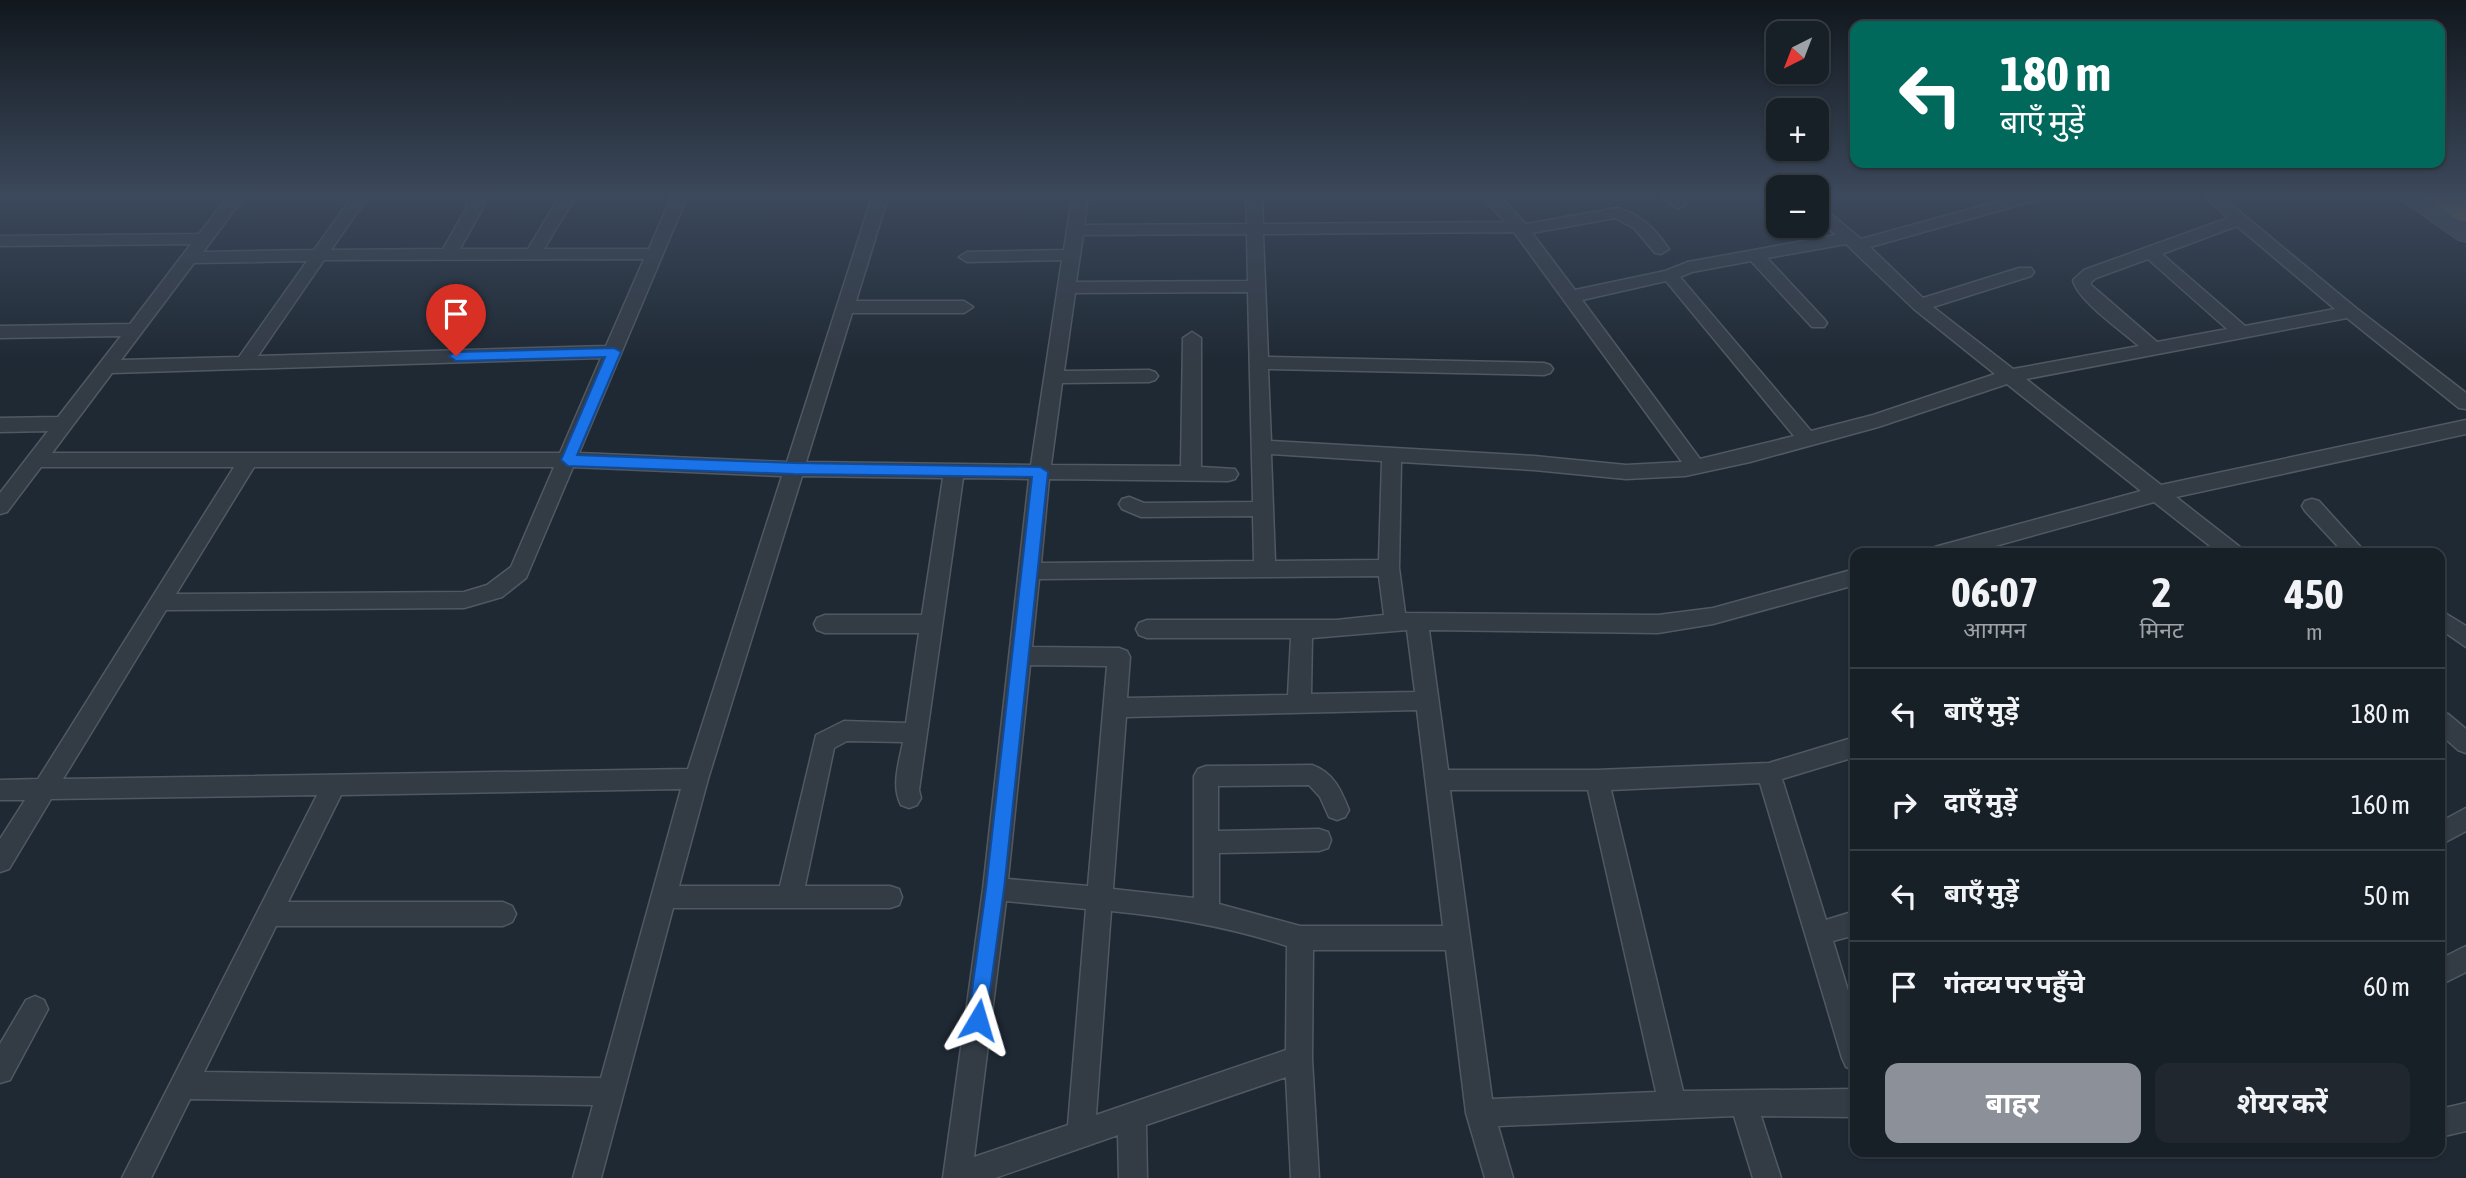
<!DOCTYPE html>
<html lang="hi">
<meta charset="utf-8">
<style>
:root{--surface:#171f27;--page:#20272f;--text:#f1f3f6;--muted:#9ea2a7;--line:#363d44;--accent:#8c9099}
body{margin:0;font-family:"Asap Condensed","Noto Sans Devanagari",sans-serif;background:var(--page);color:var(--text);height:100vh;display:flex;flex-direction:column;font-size:26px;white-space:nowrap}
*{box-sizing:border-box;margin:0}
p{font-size:23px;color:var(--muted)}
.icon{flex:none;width:38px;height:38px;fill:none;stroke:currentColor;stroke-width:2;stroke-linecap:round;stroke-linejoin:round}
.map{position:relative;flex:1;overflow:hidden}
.drawer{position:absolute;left:1850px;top:548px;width:595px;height:609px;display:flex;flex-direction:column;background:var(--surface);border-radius:14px;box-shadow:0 2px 5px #0004,0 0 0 2px var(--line)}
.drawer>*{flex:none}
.guide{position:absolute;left:1850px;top:21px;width:595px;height:147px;border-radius:14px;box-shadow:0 2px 5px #0004,0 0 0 2px var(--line);background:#00695c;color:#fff;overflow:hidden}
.needle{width:46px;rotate:222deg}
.tools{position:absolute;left:1766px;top:21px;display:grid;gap:14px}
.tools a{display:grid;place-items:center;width:63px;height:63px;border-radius:14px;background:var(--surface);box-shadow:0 2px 5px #0004,0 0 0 2px var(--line);font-size:35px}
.pin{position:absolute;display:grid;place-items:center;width:60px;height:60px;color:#fff;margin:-72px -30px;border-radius:50% 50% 50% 0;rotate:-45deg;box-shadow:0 0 7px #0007}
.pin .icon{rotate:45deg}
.me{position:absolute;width:77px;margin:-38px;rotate:7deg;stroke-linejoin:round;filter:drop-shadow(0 0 5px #0008)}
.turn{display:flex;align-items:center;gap:24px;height:147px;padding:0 35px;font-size:32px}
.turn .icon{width:91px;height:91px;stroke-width:2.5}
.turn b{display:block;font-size:49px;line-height:60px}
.eta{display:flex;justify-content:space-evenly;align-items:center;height:119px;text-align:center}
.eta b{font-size:42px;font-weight:700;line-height:49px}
.cta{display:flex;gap:14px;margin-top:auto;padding:14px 35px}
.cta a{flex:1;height:80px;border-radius:14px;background:var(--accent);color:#fff;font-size:28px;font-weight:700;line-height:80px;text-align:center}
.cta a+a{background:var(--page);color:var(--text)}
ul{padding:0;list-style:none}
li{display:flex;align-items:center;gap:21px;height:91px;padding:0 35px;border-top:2px solid var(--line)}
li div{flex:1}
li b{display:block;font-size:26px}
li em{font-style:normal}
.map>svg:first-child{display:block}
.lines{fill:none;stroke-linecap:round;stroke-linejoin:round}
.street-casing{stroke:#505963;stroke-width:3}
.secondary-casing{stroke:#505963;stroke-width:2}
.highway-casing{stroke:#3d464f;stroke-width:3}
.street{fill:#333b45;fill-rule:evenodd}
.secondary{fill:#414b58;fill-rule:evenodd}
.highway{fill:#6b5f50;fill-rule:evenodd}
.route{fill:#1a73e8;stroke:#114b97;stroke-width:2}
</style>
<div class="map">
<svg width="2466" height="1178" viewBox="0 0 2466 1178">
<rect width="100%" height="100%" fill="#1f2934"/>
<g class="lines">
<defs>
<g id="street">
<path d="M228,197H244L203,252L314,250L352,197H368L331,250L443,249L466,209L468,197H484L482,209L460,249H528L559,197H575L544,249H649L671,197H687L579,453L787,462L872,197H888L856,301H964L973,307L964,313H852L806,462L1031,465L1062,260L967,262L959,257L967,252L1064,250L1072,197H1088L1084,225L1247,224L1246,197H1262L1263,224L1505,222L1483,197H1500L1526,224L1617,208C1641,214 1656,230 1669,249L1661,254L1655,253L1634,228L1615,218L1532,233L1575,290L1665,271L1688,262L1836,235L1816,219V205L1822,207L1861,239L2014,197H2039L2037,200L1870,247L1923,298L2019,268H2031L2034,272L2031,276L1933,307L2013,369L2139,346C2123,332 2076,299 2073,280L2084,270L2228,218L2205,197H2222L2356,308L2466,393V409L2459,408L2347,318L2026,379L2161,485L2466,420V434L2176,497L2240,547L2243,553H2219L2154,502L1970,553H1932L1935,547L1942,545L2141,491L2007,384L1878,427L1750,462L1685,476L1626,479L1534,470L1401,462L1399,568L1405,613L1658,615L1713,608L1855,569V585L1713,624L1658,633L1429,630L1448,770H1597L1769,763L1855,737V757L1782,779L1826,920L1855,911V935L1833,941L1855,1014V1071L1846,1067L1842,1058L1760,783L1611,790L1683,1091L1855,1089V1117L1761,1116L1781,1178H1753L1734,1116L1498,1126L1513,1178H1485L1466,1113L1446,950H1313L1312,1059L1319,1178H1291L1286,1077L1146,1125L1147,1178H1119L1118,1135L995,1178H943L983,889L1029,479L963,478L919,790L921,798L917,805L909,808L901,805C891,786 899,763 903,742L847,741L834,748L805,886H890L899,889L902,897L899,905L890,908H673L601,1178H573L593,1105L190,1099L151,1178H122L317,795L51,799L9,869L0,872V839L25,800H0V780L38,779L234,467H41L7,512L0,514V493L48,431L0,432V418L58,417L121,336L0,338V326L130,324L191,244L0,246V236L199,234ZM2237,226L2335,309L2245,326L2162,254ZM1514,232L1682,462L1626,465L1534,456L1271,441L1268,369L1544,375L1550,373L1553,369L1550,365L1544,363L1268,357L1263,234ZM1247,234L1248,281L1076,282L1083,235ZM1846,244L1914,309L1995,374L1873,415L1811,431L1680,277L1692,272L1751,261L1812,327H1824L1827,323L1824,319L1767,258ZM644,259L606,346L258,356L324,260ZM2148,259L2227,329L2157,342L2091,285V282L2096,278ZM307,261L239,357L121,360L194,263ZM1666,281L1794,436L1700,459L1582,300ZM1248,292L1253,502L1144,503L1129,497L1122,499L1119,504L1122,509L1141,517L1253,516L1254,561L1041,563L1049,479L1228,481L1235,479L1238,474L1235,469L1201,467V338L1192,332L1183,338L1181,466L1051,465L1062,383L1149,382L1155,380L1158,376L1155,372L1149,370L1064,371L1075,293ZM601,358L560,453H52L112,373ZM1271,454L1382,461L1379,560L1275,561ZM254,467H554L511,567L487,585L464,592L176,594ZM573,467L782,476L688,769L63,779L166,610L464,608L502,597L526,578ZM802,476L943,478L922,615H825L817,618L814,624L817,630L825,633H919L906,723L844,721L816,735L780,886H679L708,779ZM1379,576L1384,615L1336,620H1147L1139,623L1136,629L1139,635L1147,638H1291L1288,695L1127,698L1130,657L1127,651L1119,648L1032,647L1039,579ZM1407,630L1415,692L1311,694L1312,638ZM1030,665L1107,666L1088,886L1008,879ZM1417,710L1443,926H1300L1219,904V853L1319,851L1328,848L1331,840L1328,832L1319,829L1218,831V786L1309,785L1320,797L1329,817L1337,820L1345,817L1349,810C1341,790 1334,773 1312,765L1206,766L1198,769L1194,776V898L1113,889L1126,717ZM681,789L601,1078L204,1072L276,926H503L512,922L516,914L512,906L503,902H288L341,795ZM1450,790H1588L1656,1092L1492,1099ZM1006,901L1086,909L1068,1125L974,1157ZM1111,911C1172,917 1229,927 1287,946L1286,1050L1096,1115Z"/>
<polygon points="1660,197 1678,197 1686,204 1678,209"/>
<polygon points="2312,499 2319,501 2366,553 2344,553 2305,511 2302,506 2305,501"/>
<polygon points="2440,610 2466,626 2466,647 2440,629"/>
<polygon points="2440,712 2448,714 2466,729 2466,753 2458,750 2440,734"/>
<polygon points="2466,808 2466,831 2440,845 2440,822"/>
<polygon points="2466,946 2466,972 2440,985 2440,959"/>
<polygon points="35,996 44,1000 48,1009 10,1080 0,1083 0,1044 26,1000"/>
<polygon points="2466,1103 2466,1131 2440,1137 2440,1109"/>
</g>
<polygon id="secondary" points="2401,197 2427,197 2466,224 2466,242 2458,240 2404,202"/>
<polygon id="highway" points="2428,197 2462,197 2466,199 2466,222 2455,219"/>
</defs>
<!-- street casing -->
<use href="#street" class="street-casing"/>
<!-- secondary casing -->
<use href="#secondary" class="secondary-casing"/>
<!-- highway casing -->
<use href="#highway" class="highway-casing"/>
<!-- street -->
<use href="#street" class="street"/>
<!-- secondary -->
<use href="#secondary" class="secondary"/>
<!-- highway -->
<use href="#highway" class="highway"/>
</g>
<!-- sky -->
<linearGradient id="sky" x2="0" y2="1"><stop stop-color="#11171d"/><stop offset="0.54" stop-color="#3c495c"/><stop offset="1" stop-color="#3c495c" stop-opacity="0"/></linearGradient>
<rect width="2466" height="362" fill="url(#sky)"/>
<!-- route -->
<polygon class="route" points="614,348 621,352 577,455 794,463 1040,467 1048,472 1004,889 985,1027 978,1030 971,1027 968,1020 986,889 1032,477 794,474 568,466 561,460 605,357 456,361 449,356 456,352"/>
</svg>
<div class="tools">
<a><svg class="needle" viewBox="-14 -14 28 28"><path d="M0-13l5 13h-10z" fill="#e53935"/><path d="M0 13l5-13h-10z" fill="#9ea2a7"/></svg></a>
<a>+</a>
<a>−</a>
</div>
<div class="pin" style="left:456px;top:356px;background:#d93025"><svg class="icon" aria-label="arrive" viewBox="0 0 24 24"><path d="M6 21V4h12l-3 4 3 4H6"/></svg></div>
<svg class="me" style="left:978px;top:1020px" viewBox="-20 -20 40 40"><path d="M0-17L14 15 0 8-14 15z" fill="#1a73e8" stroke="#fff" stroke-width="4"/></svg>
<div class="guide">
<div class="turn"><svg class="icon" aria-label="left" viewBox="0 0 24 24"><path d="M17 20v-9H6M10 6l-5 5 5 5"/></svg><div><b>180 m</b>बाएँ मुड़ें</div></div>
</div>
<section class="drawer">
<div class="eta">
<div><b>06:07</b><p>आगमन</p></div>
<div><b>2</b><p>मिनट</p></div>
<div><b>450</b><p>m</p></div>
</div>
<ul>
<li><svg class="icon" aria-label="left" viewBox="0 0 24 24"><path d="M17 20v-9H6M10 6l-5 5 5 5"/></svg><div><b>बाएँ मुड़ें</b></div><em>180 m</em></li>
<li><svg class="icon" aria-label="right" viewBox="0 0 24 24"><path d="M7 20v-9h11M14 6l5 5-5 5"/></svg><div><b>दाएँ मुड़ें</b></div><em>160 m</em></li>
<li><svg class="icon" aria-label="left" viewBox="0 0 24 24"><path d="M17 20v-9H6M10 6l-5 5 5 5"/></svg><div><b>बाएँ मुड़ें</b></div><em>50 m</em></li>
<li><svg class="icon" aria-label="arrive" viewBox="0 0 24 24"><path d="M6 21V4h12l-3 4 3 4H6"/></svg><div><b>गंतव्य पर पहुँचे</b></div><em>60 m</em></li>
</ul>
<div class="cta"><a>बाहर</a><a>शेयर करें</a></div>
</section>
</div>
